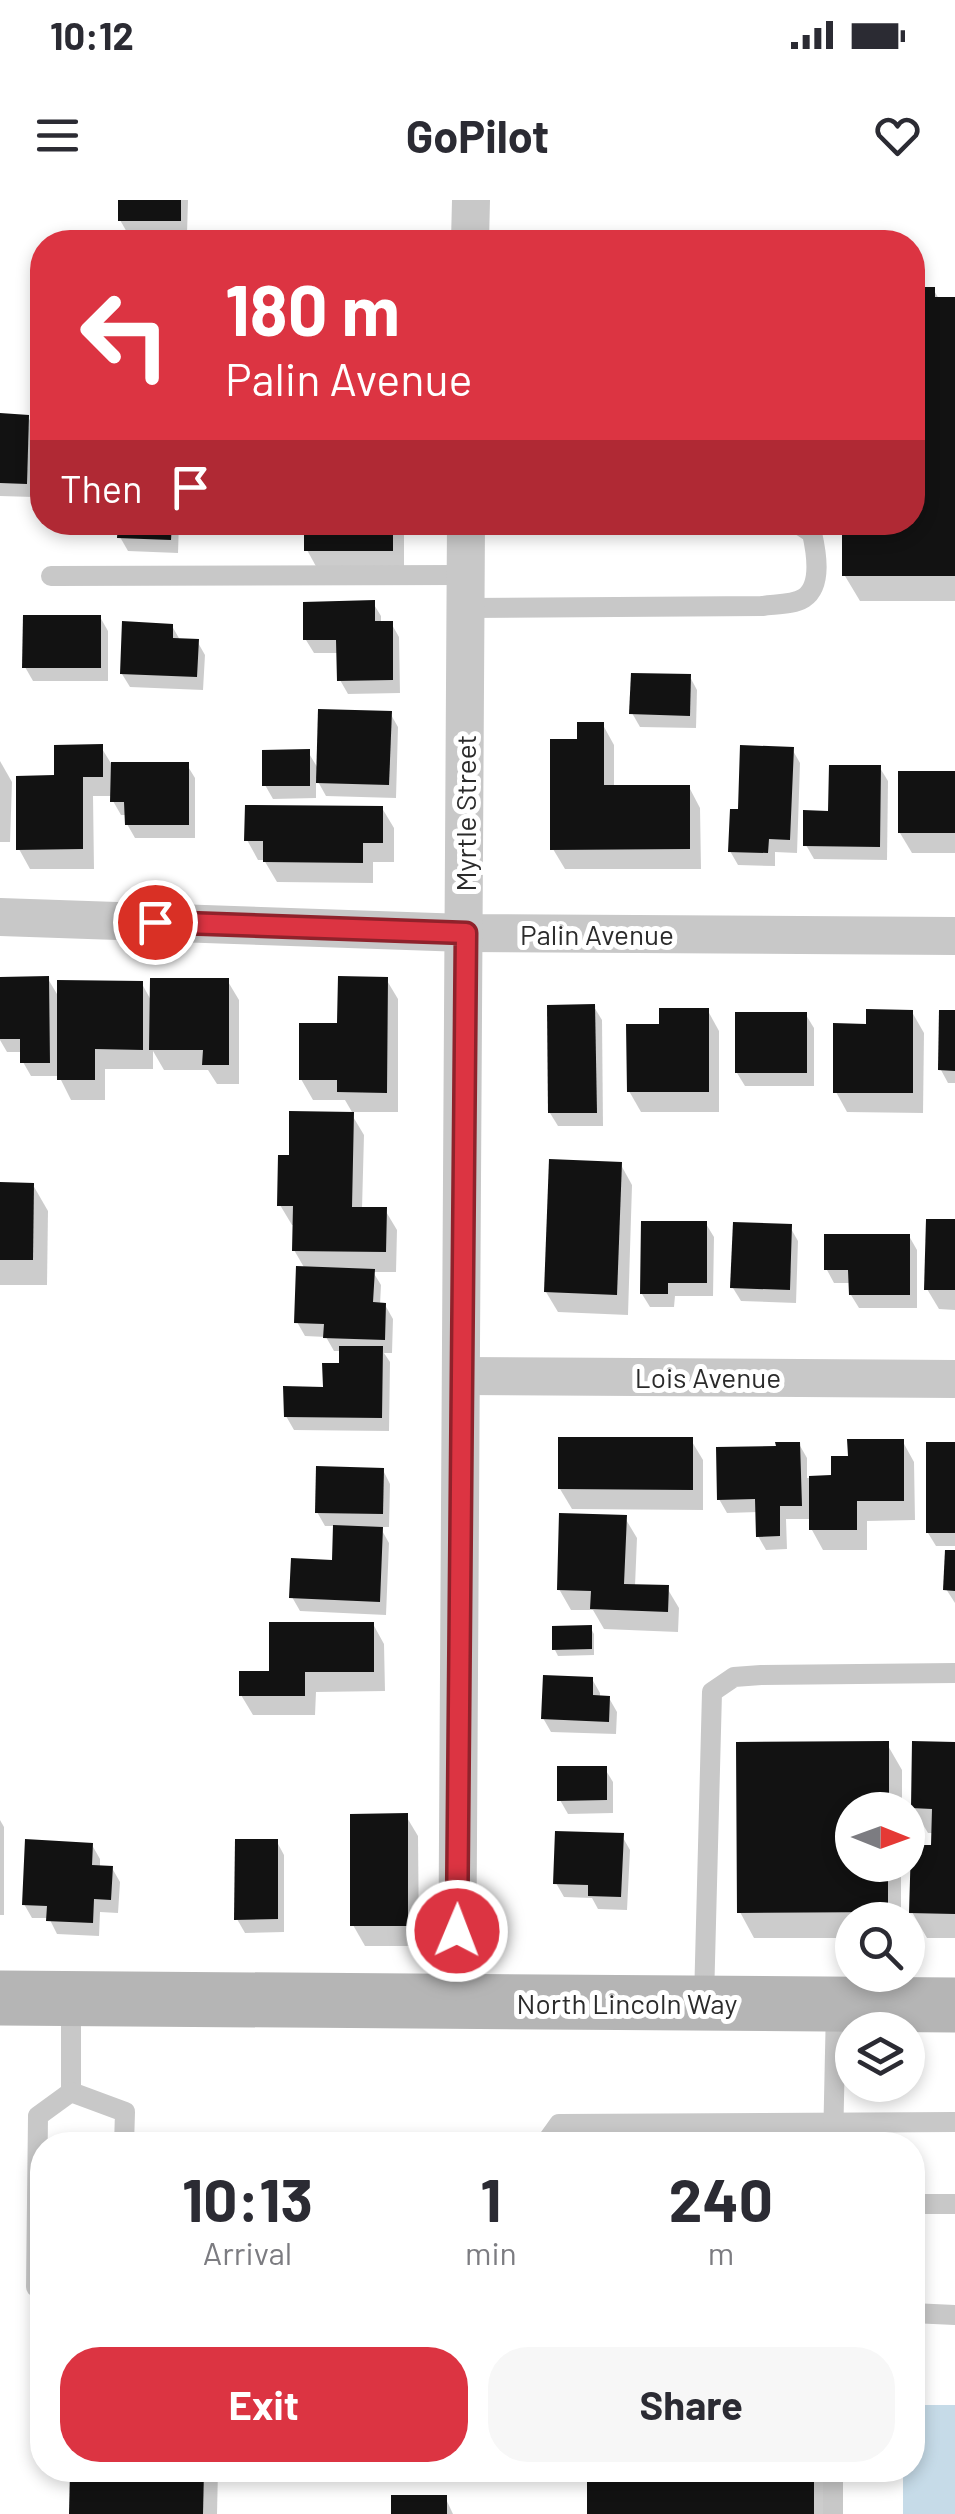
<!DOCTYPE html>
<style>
:root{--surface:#fff;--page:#f7f7f7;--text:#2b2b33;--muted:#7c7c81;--accent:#dc3442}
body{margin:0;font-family:Barlow,sans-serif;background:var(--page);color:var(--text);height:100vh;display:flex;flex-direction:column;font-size:38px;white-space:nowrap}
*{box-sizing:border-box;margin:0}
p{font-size:32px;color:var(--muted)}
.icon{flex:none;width:55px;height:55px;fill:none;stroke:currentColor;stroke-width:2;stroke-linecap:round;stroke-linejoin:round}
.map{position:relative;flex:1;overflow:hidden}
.panel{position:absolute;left:30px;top:1932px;width:895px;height:350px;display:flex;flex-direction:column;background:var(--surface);border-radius:40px;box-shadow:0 5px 15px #0003}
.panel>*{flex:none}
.guide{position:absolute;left:30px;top:30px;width:895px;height:305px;border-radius:40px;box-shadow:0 5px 15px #0003;background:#dc3442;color:#fff;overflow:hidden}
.needle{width:65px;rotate:91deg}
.buttons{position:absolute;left:835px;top:1592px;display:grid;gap:20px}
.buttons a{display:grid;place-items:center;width:90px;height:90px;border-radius:50%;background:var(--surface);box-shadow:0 5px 15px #0003;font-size:50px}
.pin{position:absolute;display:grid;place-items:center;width:85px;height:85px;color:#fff;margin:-42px;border:5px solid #fff;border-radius:50%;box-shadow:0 2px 10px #0007}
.me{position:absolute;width:110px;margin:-55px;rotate:1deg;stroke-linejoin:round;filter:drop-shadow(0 0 8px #0008)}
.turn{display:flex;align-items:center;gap:35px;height:210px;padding:0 30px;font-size:45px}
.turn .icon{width:130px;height:130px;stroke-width:2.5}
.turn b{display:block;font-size:70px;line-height:85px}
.then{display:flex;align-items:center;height:95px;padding:0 30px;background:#0003;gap:20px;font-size:38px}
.eta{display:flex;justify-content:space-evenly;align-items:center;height:170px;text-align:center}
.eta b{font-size:60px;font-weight:700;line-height:70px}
.action{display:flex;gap:20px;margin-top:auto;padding:20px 30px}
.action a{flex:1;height:115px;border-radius:40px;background:var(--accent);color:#fff;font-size:40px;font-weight:700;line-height:115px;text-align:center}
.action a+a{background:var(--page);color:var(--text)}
.status{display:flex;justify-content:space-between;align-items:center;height:70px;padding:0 50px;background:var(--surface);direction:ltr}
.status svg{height:28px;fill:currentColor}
header{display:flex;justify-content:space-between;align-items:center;height:130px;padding:0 30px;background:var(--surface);font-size:45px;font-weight:700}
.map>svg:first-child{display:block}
.water{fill:#c6dbe8}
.shadow{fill:#0003}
.building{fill:#121212}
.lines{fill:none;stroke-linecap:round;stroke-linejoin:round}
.lane{stroke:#c8c8c8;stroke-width:20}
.street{stroke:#c8c8c8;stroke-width:38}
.secondary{stroke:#b5b5b5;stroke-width:55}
.route-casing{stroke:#8f222b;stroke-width:25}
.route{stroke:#dc3442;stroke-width:18}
.labels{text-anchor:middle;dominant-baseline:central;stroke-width:10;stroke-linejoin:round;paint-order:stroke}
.street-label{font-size:28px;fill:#2b2b2b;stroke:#fff}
</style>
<div class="status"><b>10:12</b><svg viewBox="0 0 49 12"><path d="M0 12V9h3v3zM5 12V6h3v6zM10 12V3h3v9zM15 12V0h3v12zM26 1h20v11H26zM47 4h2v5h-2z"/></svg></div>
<header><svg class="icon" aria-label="menu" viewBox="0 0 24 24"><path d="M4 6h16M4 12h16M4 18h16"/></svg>GoPilot<svg class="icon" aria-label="heart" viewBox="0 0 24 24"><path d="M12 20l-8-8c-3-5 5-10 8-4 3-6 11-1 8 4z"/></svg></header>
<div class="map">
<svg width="955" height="2314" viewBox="0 0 955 2314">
<rect width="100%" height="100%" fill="#fff"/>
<!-- water -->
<polygon class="water" points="913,2205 955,2205 955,2314 903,2314 903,2270 912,2270"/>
<!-- shadow -->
<g class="shadow">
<polygon points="120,0 188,0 187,34 128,34 120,20"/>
<polygon points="933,89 939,99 955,99 955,401 860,401 845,376 912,322"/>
<polygon points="0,216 28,217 36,231 33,297 0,296"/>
<polygon points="121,322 179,322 178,353 128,351 120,337"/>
<polygon points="307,322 400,322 404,329 404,371 318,370 307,350"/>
<polygon points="373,403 381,416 381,423 391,423 399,437 400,493 348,494 340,480 339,453 314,453 306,440"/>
<polygon points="100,417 108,431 108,481 33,481 25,467"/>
<polygon points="172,426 180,440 197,441 205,455 203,490 130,487 122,474"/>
<polygon points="690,477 697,490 696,528 640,527 632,513"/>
<polygon points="390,513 398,527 396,598 326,596 316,578 316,598 273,599 265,585 308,552 319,570"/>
<polygon points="603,525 614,545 614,588 689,587 700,608 701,669 565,669 553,649 579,541"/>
<polygon points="101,547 112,565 187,565 195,578 195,638 135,638 127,624 127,615 121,615 113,601 113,596 93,596 94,669 30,669 19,649 57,578"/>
<polygon points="792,549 800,563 797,653 775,652 775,666 738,665 730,651 740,612"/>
<polygon points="0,561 12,582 10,642 0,642"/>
<polygon points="880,568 888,581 887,660 814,659 806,645 831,613"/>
<polygon points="955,574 955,653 912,653 900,633"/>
<polygon points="382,608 394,628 394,662 373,662 373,683 277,682 264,660 258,660 247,640"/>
<polygon points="0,779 48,779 60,799 142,784 152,802 227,780 239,800 239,884 217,884 208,870 164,870 153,851 153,869 105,869 105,900 71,900 59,876 31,876 23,862 23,852 7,852 0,840"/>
<polygon points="386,779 398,799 398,912 352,912 345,900 313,900 301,879 340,825"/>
<polygon points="594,807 602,820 603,926 558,926 550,913"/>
<polygon points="708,811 719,831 719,912 641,912 629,891 661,826"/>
<polygon points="912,812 924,833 923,913 847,912 836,892 868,826"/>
<polygon points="955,812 955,883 948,883 941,870"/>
<polygon points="806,815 814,828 814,886 745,886 737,873"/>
<polygon points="352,915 364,935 362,1009 385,1010 397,1030 396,1072 373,1072 381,1085 380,1105 385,1105 393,1119 392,1153 384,1153 390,1162 389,1231 294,1230 286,1216 325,1189 341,1165 341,1151 334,1151 326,1137 305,1136 297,1122 305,1069 294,1050 295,1025 292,1025 280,1005 291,958"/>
<polygon points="621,965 632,985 628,1115 558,1112 546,1092"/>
<polygon points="0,985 33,985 48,1011 47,1085 0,1085"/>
<polygon points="955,1022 955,1110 939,1109 927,1089"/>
<polygon points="706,1024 714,1037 713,1096 675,1096 674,1107 650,1107 642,1094"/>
<polygon points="790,1027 798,1041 796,1103 741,1101 733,1088"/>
<polygon points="909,1036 917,1050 917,1108 859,1108 851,1095 851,1083 834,1083 827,1070"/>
<polygon points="691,1240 703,1260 703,1310 572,1309 560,1289"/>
<polygon points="903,1242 914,1262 915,1320 867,1321 867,1350 823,1350 812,1330 812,1319 786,1319 787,1349 766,1350 758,1336 758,1312 727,1313 719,1299 779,1249 799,1244 807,1258 807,1278 833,1278 850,1258"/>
<polygon points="955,1244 955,1346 936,1346 928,1333"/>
<polygon points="383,1270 390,1284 389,1327 380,1327 389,1343 386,1415 300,1411 292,1397 334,1362 335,1326 325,1326 317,1312"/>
<polygon points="625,1318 637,1338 635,1386 667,1388 679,1408 678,1432 604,1429 593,1410 571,1410 559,1389"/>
<polygon points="955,1353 955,1403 946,1389"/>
<polygon points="373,1424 384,1444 385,1491 316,1492 315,1515 253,1515 241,1495 272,1473"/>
<polygon points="590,1427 594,1434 594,1455 558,1456 555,1450"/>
<polygon points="592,1479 600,1493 600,1498 609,1498 617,1512 616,1534 551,1532 543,1518"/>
<polygon points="887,1544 902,1570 902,1610 852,1610 852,1665 897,1665 901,1673 901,1720 852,1720 852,1738 754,1738 740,1712"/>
<polygon points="955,1544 955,1738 927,1738 912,1712 933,1648 934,1633 928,1633 913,1608"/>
<polygon points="605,1569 613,1582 613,1613 568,1614 560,1600"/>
<polygon points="406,1616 418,1636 419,1746 365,1746 353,1725"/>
<polygon points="0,1620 4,1627 4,1715 0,1715"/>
<polygon points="622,1636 630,1650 627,1710 598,1709 592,1698 564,1697 556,1683"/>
<polygon points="277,1642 284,1655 284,1732 245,1733 237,1719"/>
<polygon points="92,1645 100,1659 100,1668 112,1668 120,1682 118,1713 100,1712 99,1736 57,1734 49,1718 32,1718 24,1704"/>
<polygon points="73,2270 218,2270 217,2314 71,2314"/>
<rect x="590" y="2270" width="237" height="44"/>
<polygon points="445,2297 453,2314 394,2314"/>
</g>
<!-- building -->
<g class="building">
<rect x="118" y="0" width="63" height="21"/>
<polygon points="912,87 935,87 935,97 955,97 955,376 842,376 842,322 912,322"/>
<polygon points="0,213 29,215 27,284 0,283"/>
<polygon points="118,322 172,322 171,340 117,338"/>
<rect x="304" y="322" width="89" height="29"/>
<polygon points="375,400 375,421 393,421 393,480 337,481 336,440 303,440 303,402"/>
<polygon points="23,415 101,415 101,468 22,468"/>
<polygon points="122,421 173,424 173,438 199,439 197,477 120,474"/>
<polygon points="631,473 691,474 690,516 629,514"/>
<polygon points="318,509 392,511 389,585 316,583"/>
<polygon points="577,522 604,522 604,585 690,585 690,649 550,650 550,539 577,539"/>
<polygon points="103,544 103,577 83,577 83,649 16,650 16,576 54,575 54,545"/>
<polygon points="740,545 794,547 790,640 769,639 768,653 728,652 730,609 738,609"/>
<polygon points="310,549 310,586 262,586 262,550"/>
<polygon points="111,562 189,562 189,625 125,625 124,602 110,602"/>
<polygon points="829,565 881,565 880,647 803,646 803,610 828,611"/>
<rect x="898" y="571" width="57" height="62"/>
<polygon points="245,605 383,606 383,643 363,643 363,663 263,662 263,641 244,641"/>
<polygon points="49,776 50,863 20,863 20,839 0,839 0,777"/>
<polygon points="338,776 388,777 387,893 337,892 337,880 299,880 299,823 337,823"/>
<polygon points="150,778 229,778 229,865 202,865 203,850 149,850"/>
<polygon points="57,780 143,781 143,850 95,849 95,880 57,880"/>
<polygon points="595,804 597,913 548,913 547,805"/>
<polygon points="659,808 709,808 709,892 627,892 626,824 659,824"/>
<polygon points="866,809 913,810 913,893 833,893 833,823 866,824"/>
<polygon points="939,810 955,810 955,871 938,870"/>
<rect x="735" y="812" width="72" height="61"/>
<polygon points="289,911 354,912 352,1007 387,1007 386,1052 292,1051 293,1006 277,1006 278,955 289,955"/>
<polygon points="549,959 622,962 617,1095 544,1092"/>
<polygon points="0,982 34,983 33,1060 0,1060"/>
<polygon points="926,1019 955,1019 955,1090 924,1090"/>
<polygon points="641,1021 707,1021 707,1083 668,1083 668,1094 640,1094"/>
<polygon points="733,1022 792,1024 790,1090 730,1088"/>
<polygon points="824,1034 910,1034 910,1095 849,1095 848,1070 824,1070"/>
<polygon points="296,1066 375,1069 373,1102 386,1103 385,1140 323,1138 324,1124 294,1123"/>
<polygon points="339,1146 383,1146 382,1218 284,1217 283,1186 323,1187 322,1163 339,1163"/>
<polygon points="558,1237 693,1237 693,1290 558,1289"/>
<polygon points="847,1239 904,1239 904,1301 857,1301 857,1330 809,1330 809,1276 831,1275 831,1256 848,1256"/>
<polygon points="775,1242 800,1242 802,1306 780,1306 780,1336 756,1337 755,1299 717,1300 716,1247 776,1246"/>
<rect x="926" y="1242" width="29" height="91"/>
<polygon points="316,1266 384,1268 383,1314 315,1313"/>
<polygon points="559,1313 627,1315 624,1384 669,1385 668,1412 590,1409 591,1391 557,1390"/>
<polygon points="333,1325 383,1327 380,1402 289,1398 291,1358 332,1360"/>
<polygon points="945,1350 955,1350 955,1391 943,1390"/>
<polygon points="269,1422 374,1422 374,1472 305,1472 305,1496 239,1496 239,1471 269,1471"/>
<polygon points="592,1425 592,1449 552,1450 552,1426"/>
<polygon points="543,1475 593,1477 593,1495 610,1496 609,1522 541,1519"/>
<polygon points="889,1541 889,1608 852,1610 852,1665 888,1665 888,1712 737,1713 736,1542"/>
<polygon points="912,1541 955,1542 955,1714 909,1713 911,1645 931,1645 932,1609 911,1608"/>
<polygon points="557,1566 607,1566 607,1600 557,1601"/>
<polygon points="408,1613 408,1726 350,1726 350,1614"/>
<polygon points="555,1631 624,1633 621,1697 588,1696 588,1685 553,1684"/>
<polygon points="25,1639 93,1643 92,1665 113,1666 111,1700 94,1699 93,1723 46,1721 47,1706 22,1705"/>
<polygon points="235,1639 278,1639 278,1719 234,1720"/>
<polygon points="70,2270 204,2270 203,2314 69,2314"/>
<rect x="587" y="2270" width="227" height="44"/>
<rect x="391" y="2295" width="56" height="19"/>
</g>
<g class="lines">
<!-- lane -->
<g class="lane">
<polyline points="51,376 466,375"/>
<path d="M466,408L762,406C775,404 793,405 804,398C823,385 816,351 812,333L795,322"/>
<polyline points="704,1800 712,1492 734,1477 761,1475 955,1473"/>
<polyline points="71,1892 71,1801"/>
<polyline points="71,1892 125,1912 124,1945"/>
<polyline points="544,1945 559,1924 955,1922"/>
<polyline points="833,1945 836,1807"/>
<polyline points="912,2004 955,2004"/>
<polyline points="42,2088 36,2087 38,1916 71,1892"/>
<polyline points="912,2113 955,2115"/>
<polyline points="833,2314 833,2270"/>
</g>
<!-- street -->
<g class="street">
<polyline points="470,42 471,0"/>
<polyline points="0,717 465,733 955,736"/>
<polyline points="462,1176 955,1179"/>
<polyline points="457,1802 466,322"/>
</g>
<!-- secondary -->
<polyline class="secondary" points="0,1798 955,1805"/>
</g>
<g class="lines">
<defs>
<polyline id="route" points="155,722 466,733 457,1731"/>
</defs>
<!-- route casing -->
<use href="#route" class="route-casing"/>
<!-- route -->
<use href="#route" class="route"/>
</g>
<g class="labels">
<!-- street labels -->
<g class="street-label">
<text transform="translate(465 613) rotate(-90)">Myrtle Street</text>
<text x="597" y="734">Palin Avenue</text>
<text x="708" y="1177">Lois Avenue</text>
<text x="627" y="1803">North Lincoln Way</text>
</g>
</g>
</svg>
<div class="buttons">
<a><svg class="needle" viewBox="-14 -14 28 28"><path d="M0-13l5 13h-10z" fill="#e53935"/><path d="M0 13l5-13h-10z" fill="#7c7c81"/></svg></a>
<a><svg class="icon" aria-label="search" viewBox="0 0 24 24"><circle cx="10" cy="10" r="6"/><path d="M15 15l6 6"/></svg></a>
<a><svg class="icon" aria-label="layers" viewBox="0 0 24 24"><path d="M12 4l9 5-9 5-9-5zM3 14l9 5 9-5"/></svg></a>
</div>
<div class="pin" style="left:155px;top:722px;background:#d93025"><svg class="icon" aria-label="arrive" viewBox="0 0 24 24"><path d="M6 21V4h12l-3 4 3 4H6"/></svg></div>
<svg class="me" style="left:457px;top:1731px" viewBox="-20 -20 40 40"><circle r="17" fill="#dc3442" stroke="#fff" stroke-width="3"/><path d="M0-11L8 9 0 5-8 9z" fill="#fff"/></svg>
<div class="guide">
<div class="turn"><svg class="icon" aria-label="left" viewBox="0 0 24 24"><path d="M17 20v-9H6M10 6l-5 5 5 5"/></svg><div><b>180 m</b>Palin Avenue</div></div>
<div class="then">Then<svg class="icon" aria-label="arrive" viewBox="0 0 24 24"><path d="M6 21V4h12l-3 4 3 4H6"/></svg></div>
</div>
<section class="panel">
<div class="eta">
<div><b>10:13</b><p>Arrival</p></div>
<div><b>1</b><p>min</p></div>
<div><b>240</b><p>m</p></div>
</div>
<div class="action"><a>Exit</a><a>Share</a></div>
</section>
</div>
